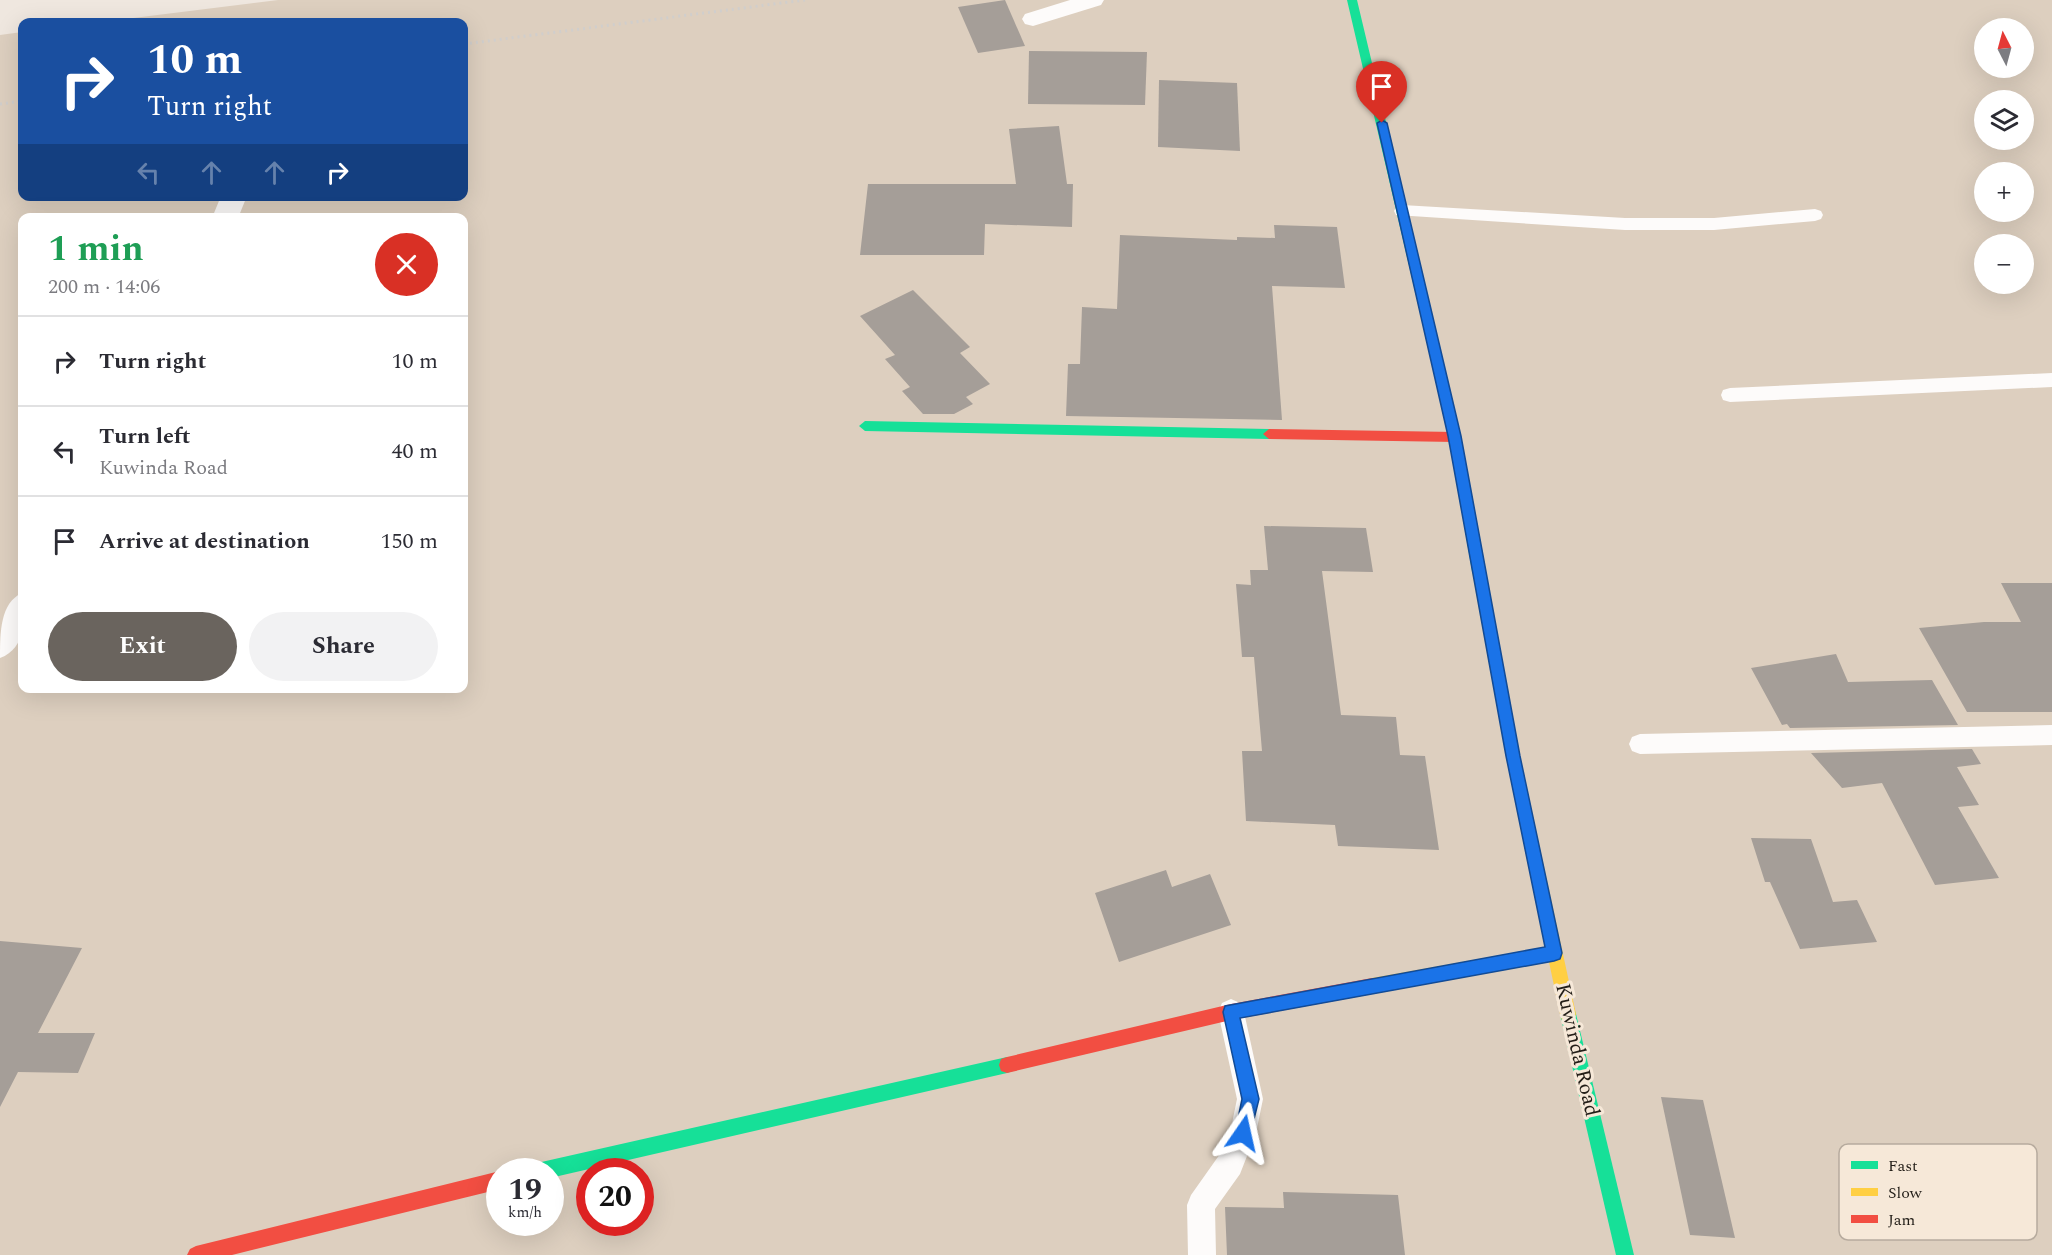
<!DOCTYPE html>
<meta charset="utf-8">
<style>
:root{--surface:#fff;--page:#f2f2f3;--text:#2b2b33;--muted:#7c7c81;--line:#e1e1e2;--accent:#6a645e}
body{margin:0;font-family:Spectral,serif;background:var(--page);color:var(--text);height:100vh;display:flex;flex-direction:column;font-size:22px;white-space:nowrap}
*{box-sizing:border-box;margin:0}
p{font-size:20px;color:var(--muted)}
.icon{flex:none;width:33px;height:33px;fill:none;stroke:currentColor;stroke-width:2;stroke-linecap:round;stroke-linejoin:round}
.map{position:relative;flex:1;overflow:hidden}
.panel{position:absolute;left:18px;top:213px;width:450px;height:480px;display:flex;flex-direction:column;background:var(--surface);border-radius:12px;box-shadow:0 6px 24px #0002}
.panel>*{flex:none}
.top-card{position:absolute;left:18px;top:18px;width:450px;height:183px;border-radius:12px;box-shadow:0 6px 24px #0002;background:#1a4fa0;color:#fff;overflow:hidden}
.needle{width:39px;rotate:354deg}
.controls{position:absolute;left:1974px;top:18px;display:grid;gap:12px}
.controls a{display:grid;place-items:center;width:60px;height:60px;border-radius:50%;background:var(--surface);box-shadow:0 6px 24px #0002;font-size:30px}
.speed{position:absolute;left:486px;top:1158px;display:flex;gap:12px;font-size:30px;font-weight:700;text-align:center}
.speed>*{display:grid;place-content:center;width:78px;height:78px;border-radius:50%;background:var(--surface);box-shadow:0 6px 24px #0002;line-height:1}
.speed small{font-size:15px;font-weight:400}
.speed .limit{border:9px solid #d22;background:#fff;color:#111}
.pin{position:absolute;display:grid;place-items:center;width:51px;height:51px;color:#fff;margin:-62px -26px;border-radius:50% 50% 50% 0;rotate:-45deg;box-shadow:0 0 6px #0007}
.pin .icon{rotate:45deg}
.me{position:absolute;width:66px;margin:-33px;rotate:11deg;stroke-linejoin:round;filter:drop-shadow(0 0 4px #0008)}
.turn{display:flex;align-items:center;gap:21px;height:126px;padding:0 30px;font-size:27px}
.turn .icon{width:78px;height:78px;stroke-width:2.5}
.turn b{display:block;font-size:42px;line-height:51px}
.lanes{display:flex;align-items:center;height:57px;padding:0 30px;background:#0003;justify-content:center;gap:30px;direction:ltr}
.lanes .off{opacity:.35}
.round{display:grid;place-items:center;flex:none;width:63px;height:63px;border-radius:32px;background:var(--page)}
.headline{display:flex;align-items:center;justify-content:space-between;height:102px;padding:0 30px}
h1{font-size:36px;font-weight:700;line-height:45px;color:#1e9e55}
.primary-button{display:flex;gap:12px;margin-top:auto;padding:12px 30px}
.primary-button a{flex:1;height:69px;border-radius:36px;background:var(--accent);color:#fff;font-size:24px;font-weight:700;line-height:69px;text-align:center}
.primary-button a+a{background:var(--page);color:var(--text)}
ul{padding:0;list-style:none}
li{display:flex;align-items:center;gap:18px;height:90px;padding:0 30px;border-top:2px solid var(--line)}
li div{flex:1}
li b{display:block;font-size:22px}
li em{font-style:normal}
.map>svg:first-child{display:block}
.green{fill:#ddcfbf;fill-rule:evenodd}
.building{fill:#a59e98}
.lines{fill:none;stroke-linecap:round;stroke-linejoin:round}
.path{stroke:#d0cecc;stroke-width:3;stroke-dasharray:2 4;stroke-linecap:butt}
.lane{fill:#fdfbfa;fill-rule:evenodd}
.street{fill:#fdfbfa;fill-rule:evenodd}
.fast{fill:#16e098;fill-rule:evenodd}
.slow{fill:#ffcf43;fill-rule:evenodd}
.jam{fill:#f24e42;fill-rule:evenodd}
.route{fill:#1a73e8;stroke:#114b97;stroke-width:1.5}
.labels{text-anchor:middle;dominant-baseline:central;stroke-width:6;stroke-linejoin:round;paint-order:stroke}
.street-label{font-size:21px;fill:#231e18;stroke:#f6e8d8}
.key{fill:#f6e8d8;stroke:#b7ab9e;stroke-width:1.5}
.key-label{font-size:16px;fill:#231e18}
</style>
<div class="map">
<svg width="2052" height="1255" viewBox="0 0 2052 1255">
<rect width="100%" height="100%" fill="#efe7df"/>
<!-- green -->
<path class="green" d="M278,0H2052V1255H0V35L22,32V196H464V22H101ZM1984,28H2024V68H1984ZM1984,100H2024V140H1984ZM1984,172H2024V212H1984ZM22,218H464V688H22ZM1984,244H2024V284H1984ZM500,1172H550V1222H500ZM590,1172H640V1222H590Z"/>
<!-- building -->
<g class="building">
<polygon points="1005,0 1025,46 978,53 958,7"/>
<polygon points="1029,51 1147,52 1145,105 1028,104"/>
<polygon points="1159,80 1237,83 1240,151 1158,147"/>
<polygon points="1059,126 1067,184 1073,184 1072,227 985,224 984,255 860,255 868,184 1016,184 1009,129"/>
<polygon points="1274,225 1337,227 1345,288 1272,286 1282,420 1066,416 1068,364 1080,364 1082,307 1117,309 1120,235 1237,240 1237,237 1275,238"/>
<polygon points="913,290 970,347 960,353 990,384 966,397 973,404 954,414 923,414 902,391 910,387 885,359 895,355 860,316"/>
<polygon points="1264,526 1366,528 1373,572 1322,571 1341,715 1396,717 1400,755 1425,756 1439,850 1338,846 1335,825 1246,821 1242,751 1262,751 1254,657 1242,657 1236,584 1251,585 1250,570 1268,570"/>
<polygon points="2001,583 2052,583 2052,712 1967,712 1919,628 1984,622 2021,622"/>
<polygon points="1836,654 1848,682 1932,680 1958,725 1790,728 1787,724 1782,725 1751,668"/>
<polygon points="1972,749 1981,764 1957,767 1979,805 1958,807 1999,878 1935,885 1882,783 1842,788 1811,753"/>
<polygon points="1751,838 1811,839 1833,902 1857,900 1877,942 1800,949 1770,882 1765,882"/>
<polygon points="1166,870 1172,887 1210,874 1231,925 1119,962 1095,893"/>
<polygon points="0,941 82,948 38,1033 95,1033 78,1073 18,1072 0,1107"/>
<polygon points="1661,1097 1703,1100 1735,1238 1690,1235"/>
<polygon points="1283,1192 1398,1195 1405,1255 1227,1255 1225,1207 1284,1208"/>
</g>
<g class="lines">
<!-- path -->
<g class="path">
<polyline points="464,44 805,0"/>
<polyline points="0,104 22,101"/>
</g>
<!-- lane -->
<g class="lane">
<polygon points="1402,205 1625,218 1714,218 1815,209 1821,211 1823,215 1821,219 1815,221 1714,230 1625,230 1396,215 1394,211 1396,207"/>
<polygon points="2052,373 2052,387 1730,402 1723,400 1721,395 1723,390 1730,388"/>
<polygon points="2052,725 2052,745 1640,754 1632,751 1629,744 1632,737 1640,734"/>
<polygon points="1231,999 1240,1003 1244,1012 1263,1099 1256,1133 1240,1174 1215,1209 1216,1255 1188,1255 1187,1205 1191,1195 1220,1154 1230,1133 1237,1099 1218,1012 1222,1003"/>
</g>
<!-- street -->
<g class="street">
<polygon points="1070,0 1104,0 1101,5 1033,26 1025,24 1022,19 1025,14"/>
<polygon points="221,196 247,196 238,218 212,218"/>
<path d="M22,593C25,617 27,648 0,658C0,633 0,603 22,593Z"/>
</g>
<!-- fast -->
<g class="fast">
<polygon points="1347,0 1357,0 1461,437 1486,571 1484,575 1474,575 1472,571 1449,437"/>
<polygon points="865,421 1269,429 1275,434 1269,439 865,431 859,426"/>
<polygon points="1568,1006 1574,1008 1576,1014 1634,1255 1616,1255 1560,1014 1562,1008"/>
<polygon points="1007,1057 1013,1059 1015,1065 1013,1071 1007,1073 550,1178 550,1172 529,1172 531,1166 537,1163"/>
</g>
<!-- slow -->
<polygon class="slow" points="1479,565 1484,567 1486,571 1520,756 1576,1014 1574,1020 1568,1022 1562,1020 1560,1014 1549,962 1372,994 1366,992 1364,986 1366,980 1372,978 1546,947 1506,756 1472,571 1474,567"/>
<!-- jam -->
<g class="jam">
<polygon points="1269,429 1455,432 1461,437 1455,442 1269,439 1263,434"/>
<polygon points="1372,978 1378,980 1380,986 1378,992 1372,994 1231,1020 1007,1073 1001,1071 999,1065 1001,1059 1007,1057 1231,1004"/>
<polygon points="500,1171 500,1189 232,1255 187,1255 190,1249 196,1246"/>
</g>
</g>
<!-- route -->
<polygon class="route" points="1382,120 1387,123 1461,436 1520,756 1562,953 1560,959 1554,961 1240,1018 1259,1099 1249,1139 1243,1142 1237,1139 1235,1133 1242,1099 1223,1012 1225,1006 1545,947 1506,756 1448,436 1377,123"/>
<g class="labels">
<!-- street labels -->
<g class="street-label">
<text transform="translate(1577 1050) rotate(77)">Kuwinda Road</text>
</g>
</g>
<!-- legend -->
<rect x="1839" y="1144" width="198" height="96" rx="9" class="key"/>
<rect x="1851" y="1161" width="27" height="8" fill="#16e098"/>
<rect x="1851" y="1188" width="27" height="8" fill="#ffcf43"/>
<rect x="1851" y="1215" width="27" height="8" fill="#f24e42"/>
<g class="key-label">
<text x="1888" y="1171">Fast</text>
<text x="1888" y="1198">Slow</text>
<text x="1888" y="1225">Jam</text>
</g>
</svg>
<div class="controls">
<a><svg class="needle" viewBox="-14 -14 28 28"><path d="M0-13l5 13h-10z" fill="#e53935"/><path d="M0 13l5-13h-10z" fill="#7c7c81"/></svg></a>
<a><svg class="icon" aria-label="layers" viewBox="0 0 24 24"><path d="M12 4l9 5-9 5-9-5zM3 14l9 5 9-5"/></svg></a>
<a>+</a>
<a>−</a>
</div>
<div class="speed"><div>19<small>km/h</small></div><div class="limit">20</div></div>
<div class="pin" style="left:1382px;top:123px;background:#d93025"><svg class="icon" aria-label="arrive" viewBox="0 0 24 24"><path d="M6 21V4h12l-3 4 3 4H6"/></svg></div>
<svg class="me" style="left:1243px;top:1133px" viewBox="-20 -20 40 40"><path d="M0-17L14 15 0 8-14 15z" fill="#1a73e8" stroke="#fff" stroke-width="4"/></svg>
<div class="top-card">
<div class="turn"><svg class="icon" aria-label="right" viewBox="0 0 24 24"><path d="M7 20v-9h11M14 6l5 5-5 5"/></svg><div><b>10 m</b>Turn right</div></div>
<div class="lanes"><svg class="icon off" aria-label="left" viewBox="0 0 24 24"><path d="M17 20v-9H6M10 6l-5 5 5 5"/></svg><svg class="icon off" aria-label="ahead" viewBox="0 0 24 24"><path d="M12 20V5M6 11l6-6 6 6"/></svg><svg class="icon off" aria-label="ahead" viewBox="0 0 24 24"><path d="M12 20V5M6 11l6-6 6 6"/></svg><svg class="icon" aria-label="right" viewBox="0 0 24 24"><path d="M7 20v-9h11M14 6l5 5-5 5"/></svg></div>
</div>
<section class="panel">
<div class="headline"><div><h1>1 min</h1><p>200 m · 14:06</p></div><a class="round" style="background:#d93025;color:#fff"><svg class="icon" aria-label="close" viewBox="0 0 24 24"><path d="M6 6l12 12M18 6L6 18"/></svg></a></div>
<ul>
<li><svg class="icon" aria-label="right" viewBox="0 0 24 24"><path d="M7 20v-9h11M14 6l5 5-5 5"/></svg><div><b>Turn right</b></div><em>10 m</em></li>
<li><svg class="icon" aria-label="left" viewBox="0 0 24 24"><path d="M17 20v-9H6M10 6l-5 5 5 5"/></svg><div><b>Turn left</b><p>Kuwinda Road</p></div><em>40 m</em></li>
<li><svg class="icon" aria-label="arrive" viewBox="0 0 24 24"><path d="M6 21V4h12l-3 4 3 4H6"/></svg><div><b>Arrive at destination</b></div><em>150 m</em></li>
</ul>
<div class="primary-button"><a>Exit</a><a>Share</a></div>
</section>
</div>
